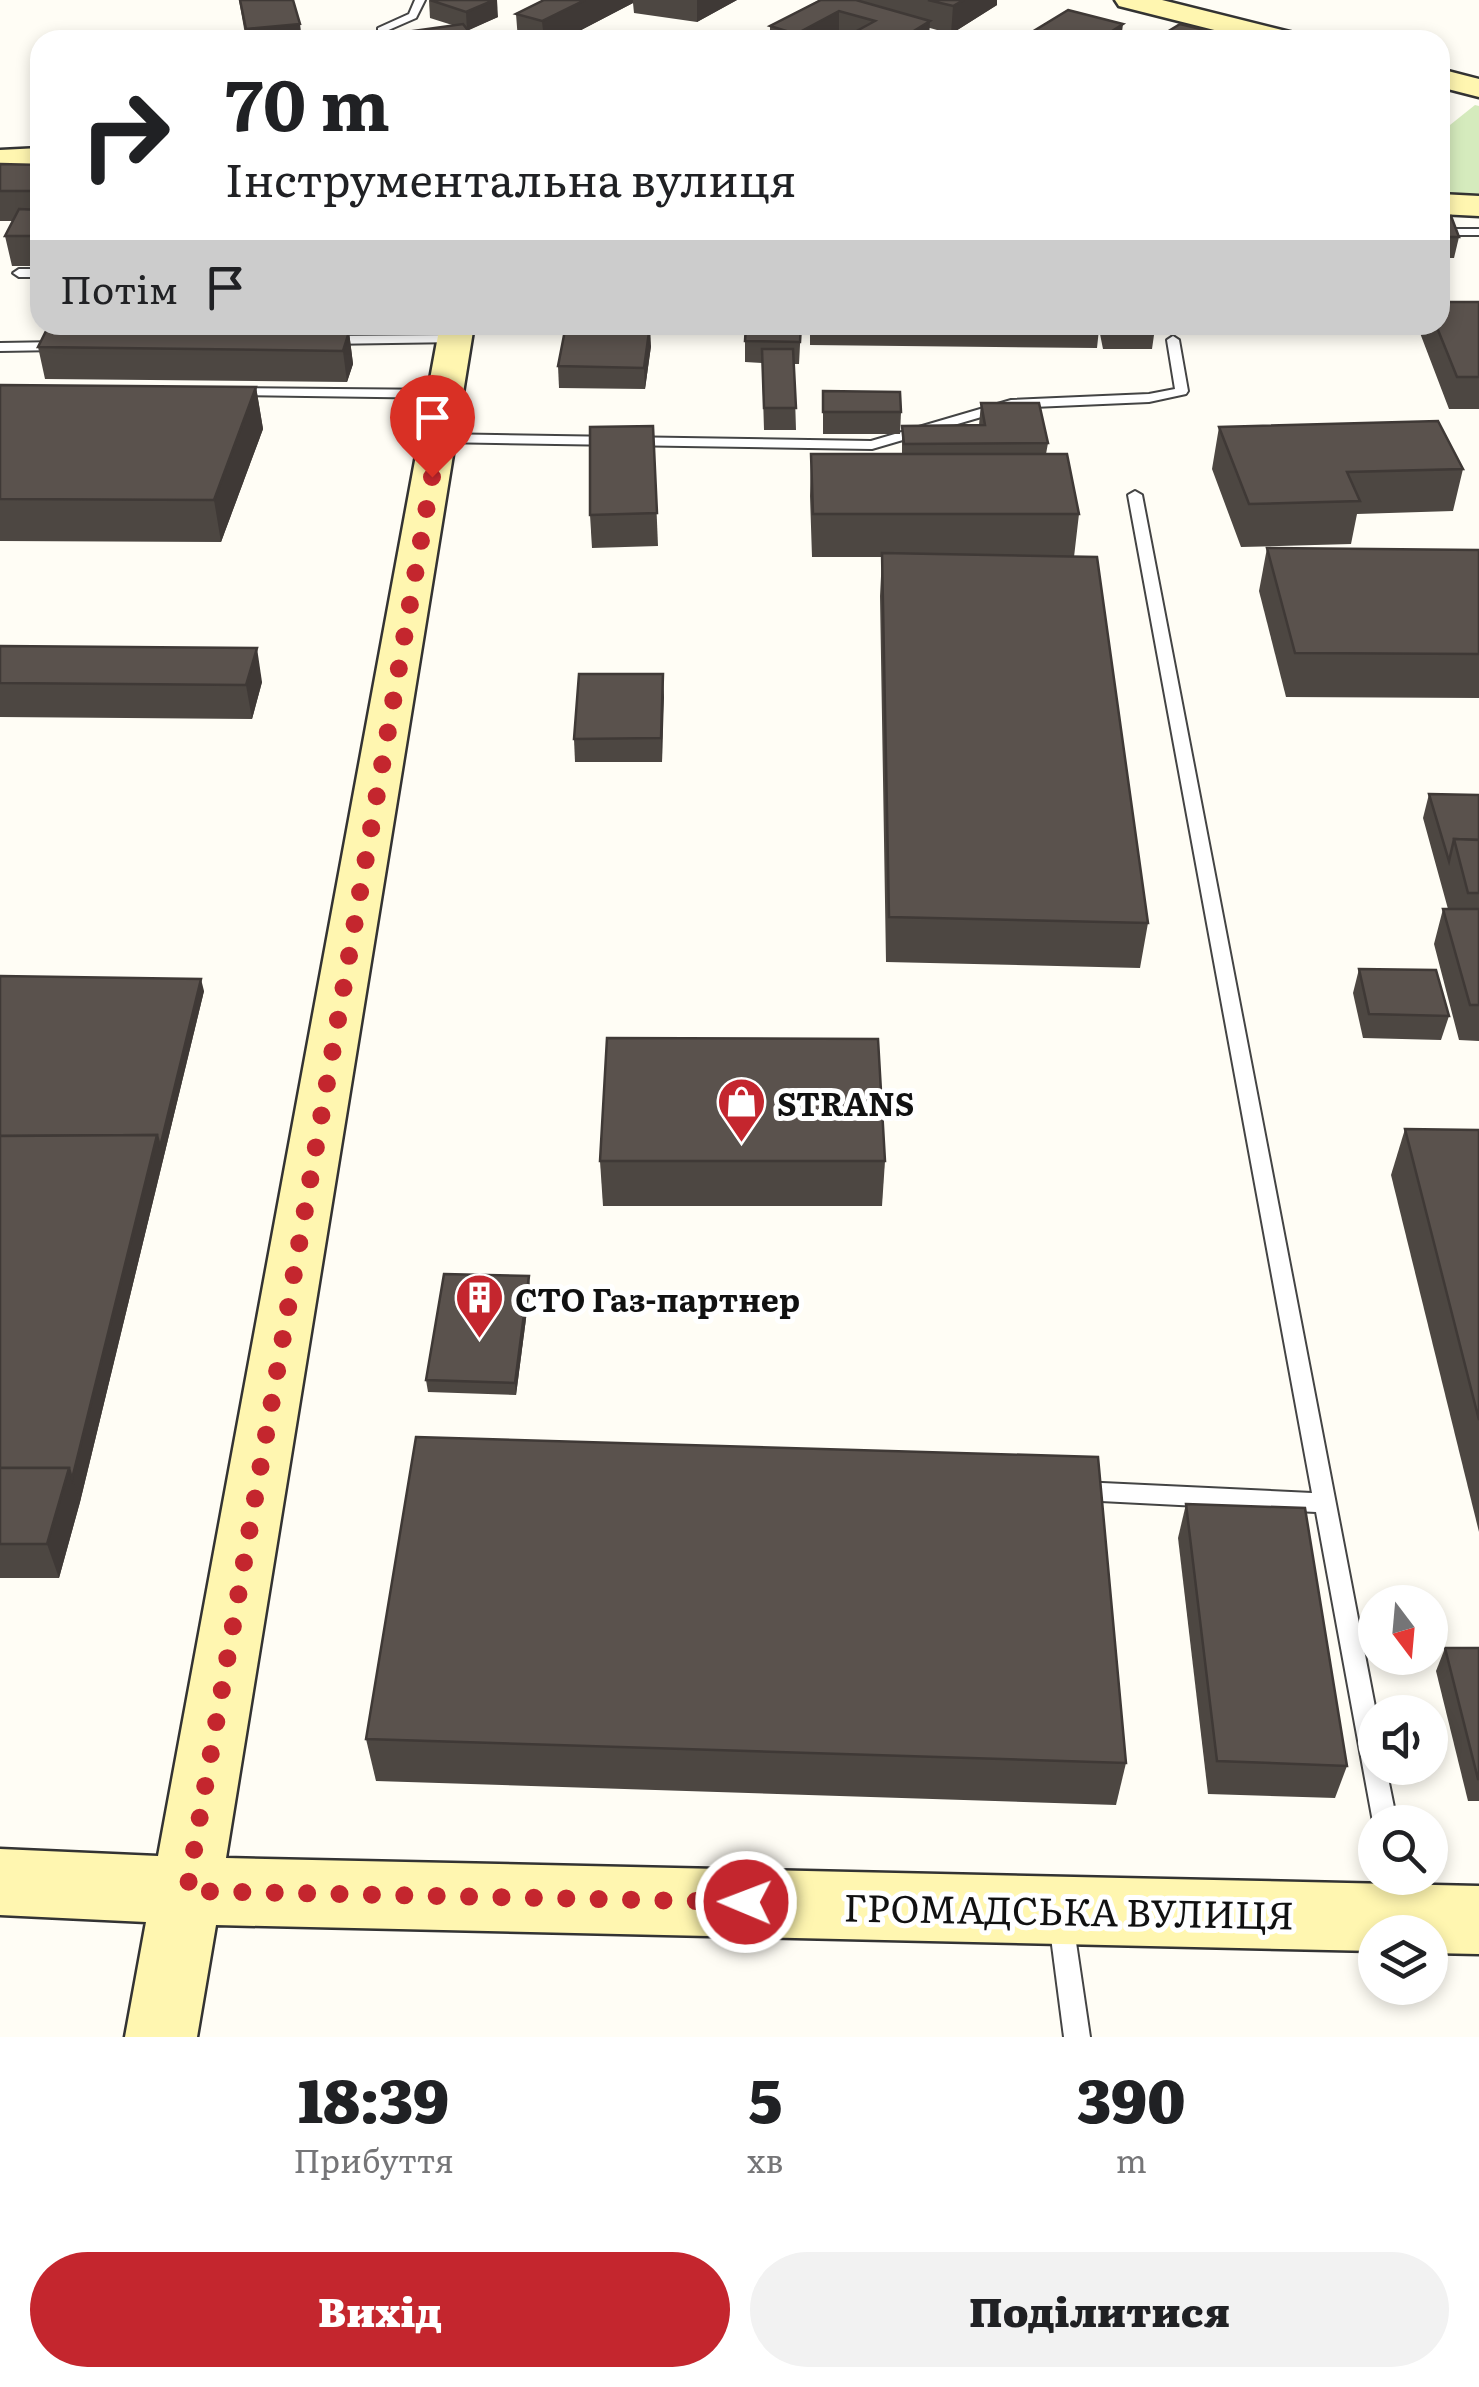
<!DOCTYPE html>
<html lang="uk">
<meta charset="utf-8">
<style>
:root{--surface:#fff;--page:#f2f2f2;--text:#202124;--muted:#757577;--accent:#c4262e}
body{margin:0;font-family:Literata,serif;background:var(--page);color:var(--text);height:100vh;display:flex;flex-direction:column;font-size:38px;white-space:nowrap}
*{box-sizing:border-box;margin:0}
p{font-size:32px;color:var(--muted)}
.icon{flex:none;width:55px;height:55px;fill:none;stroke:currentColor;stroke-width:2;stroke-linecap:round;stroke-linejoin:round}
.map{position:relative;height:2037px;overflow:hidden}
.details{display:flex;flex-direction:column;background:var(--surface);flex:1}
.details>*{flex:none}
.banner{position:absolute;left:30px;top:30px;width:1420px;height:305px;border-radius:30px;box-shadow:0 5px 15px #0003;background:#fff;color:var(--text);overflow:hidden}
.needle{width:65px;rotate:164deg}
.tools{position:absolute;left:1358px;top:1585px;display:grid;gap:20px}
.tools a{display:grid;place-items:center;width:90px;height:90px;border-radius:50%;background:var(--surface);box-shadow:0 5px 15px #0003;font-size:50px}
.pin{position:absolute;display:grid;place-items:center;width:85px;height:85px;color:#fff;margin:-102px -42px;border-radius:50% 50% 50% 0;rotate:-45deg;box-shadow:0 0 10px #0007}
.pin .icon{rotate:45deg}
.me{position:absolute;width:110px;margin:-55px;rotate:271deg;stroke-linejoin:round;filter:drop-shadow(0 0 8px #0008)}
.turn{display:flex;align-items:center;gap:35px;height:210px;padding:0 30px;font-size:45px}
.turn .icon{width:130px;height:130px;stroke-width:2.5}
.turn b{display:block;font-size:70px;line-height:85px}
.then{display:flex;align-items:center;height:95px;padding:0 30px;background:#0003;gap:20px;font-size:38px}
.eta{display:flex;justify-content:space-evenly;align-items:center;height:170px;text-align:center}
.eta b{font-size:60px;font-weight:800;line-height:70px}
.button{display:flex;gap:20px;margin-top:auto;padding:20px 30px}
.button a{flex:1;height:115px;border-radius:60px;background:var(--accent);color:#fff;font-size:40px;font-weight:800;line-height:115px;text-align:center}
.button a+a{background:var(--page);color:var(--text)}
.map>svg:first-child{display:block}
.green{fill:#d5ebbd}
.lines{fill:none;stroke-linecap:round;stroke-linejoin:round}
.lane-casing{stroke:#444;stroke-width:4}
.secondary-casing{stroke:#333;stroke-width:5}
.lane{fill:#fff;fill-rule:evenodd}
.secondary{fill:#fff6b0;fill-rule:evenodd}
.wall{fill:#4d4742}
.shaded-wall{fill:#3f3936}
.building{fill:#5a524d;stroke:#3f3936;stroke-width:2.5}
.route{stroke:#c4262e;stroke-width:18;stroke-dasharray:0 32.4}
.labels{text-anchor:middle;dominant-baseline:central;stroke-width:10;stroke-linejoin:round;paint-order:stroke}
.poi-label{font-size:32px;font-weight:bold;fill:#111;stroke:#fff;text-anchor:start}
.near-street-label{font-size:38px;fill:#111;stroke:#fff}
</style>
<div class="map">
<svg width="1479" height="2037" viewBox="0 0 1479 2037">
<rect width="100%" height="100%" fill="#fffdf5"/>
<!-- green -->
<polygon class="green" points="1475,105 1479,106 1479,199 1440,196 1440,133"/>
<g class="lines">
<defs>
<g id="lane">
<polygon points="415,0 425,0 416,18 384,32 378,32 378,28 409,14"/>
<rect x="1440" y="229" width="39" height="6"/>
<polygon points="40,269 40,277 19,277 13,273 19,269"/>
<polygon points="455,335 461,339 459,342 325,344 319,340 325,336"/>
<polygon points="1173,336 1179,340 1188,391 1186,394 1149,402 1012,408 872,449 438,442 432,438 438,434 871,441 1011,400 1149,394 1175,389 1167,340"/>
<polygon points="0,343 59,342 65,346 59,350 0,351"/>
<polygon points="236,388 446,390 452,394 446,398 232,395 232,389"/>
<polygon points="1135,491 1142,495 1376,1712 1375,1768 1386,1768 1397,1822 1375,1822 1375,1826 1373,1822 1316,1512 1081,1500 1074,1497 1070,1491 1074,1485 1081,1482 1312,1493 1128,495"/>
<polygon points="1061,1910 1070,1914 1073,1922 1090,2037 1064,2037 1049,1922 1052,1914"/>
</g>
<g id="secondary">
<polygon points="1115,0 1162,0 1298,34 1302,40 1254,40 1119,6"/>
<polygon points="1440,69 1479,79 1479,97 1440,87"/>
<polygon points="40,148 40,166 0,168 0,150"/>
<polygon points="1440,194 1479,196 1479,216 1440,214"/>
<polygon points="440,325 474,325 226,1858 1479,1886 1479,1954 1430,1953 1430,1932 1375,1932 1375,1951 216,1925 197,2037 125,2037 146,1922 0,1915 0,1849 158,1856"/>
</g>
</defs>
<!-- lane casing -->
<use href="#lane" class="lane-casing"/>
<!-- secondary casing -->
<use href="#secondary" class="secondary-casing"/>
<!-- lane -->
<use href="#lane" class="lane"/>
<!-- secondary -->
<use href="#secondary" class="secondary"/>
</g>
<!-- wall -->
<g class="wall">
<polygon points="239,0 293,0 302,40 246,40"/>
<polygon points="429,0 498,17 468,30 430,18"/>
<polygon points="544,0 737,0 697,22 634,13 633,3 562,40 518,40 516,14"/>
<polygon points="819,0 997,0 997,5 951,34 930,28 837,40 770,40 770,26"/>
<polygon points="0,164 40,165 40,266 12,266 5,236 13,221 0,221"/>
<polygon points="1440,216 1459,237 1454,258 1440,258"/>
<polygon points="1479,302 1479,409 1449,409 1420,333 1421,325 1440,325"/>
<polygon points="801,325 799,364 794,364 796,430 764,430 762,363 745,362 745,341"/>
<polygon points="810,325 1155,325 1155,328 1152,349 1103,349 1099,329 1097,348 810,345"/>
<polygon points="349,332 353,364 347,382 45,379 38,347"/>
<polygon points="651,346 645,389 559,388 558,366"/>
<polygon points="0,385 256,387 263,429 221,542 0,541"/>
<polygon points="823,391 901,412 900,434 823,434"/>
<polygon points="981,403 1048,443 1046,454 1079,514 1074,557 1148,923 1140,968 886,962 880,596 882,557 812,557 810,496 811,454 902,454 902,426 979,425"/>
<polygon points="653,426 658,546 592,548 590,515"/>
<polygon points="1219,427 1463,469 1453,511 1357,514 1351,544 1241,547 1212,469"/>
<polygon points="1267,548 1479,550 1479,698 1286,697 1259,591"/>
<polygon points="0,646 262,682 252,719 0,717"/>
<polygon points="663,674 662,762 575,762 574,739"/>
<polygon points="1429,794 1479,795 1479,1041 1459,1040 1434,944 1443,909 1448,909 1423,818"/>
<polygon points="1359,969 1449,1016 1441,1040 1363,1038 1353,993"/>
<polygon points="0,976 204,991 80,1502 59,1578 0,1578"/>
<polygon points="1405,1129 1479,1130 1479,1532 1391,1175"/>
<polygon points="600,1161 885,1161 882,1206 603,1206"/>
<polygon points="530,1288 516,1395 428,1392 426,1380"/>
<polygon points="1186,1504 1347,1766 1335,1798 1208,1794 1178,1538"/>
<polygon points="1445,1648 1479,1648 1479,1801 1468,1801 1436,1671"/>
<polygon points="366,1739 1126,1763 1116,1805 376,1781"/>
</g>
<!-- shaded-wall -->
<g class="shaded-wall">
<polygon points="494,0 497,0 498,17 467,31 466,12"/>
<polygon points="585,0 633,0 633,3 562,40 544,40 542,21"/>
<polygon points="697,0 737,0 697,22"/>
<polygon points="964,0 997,0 997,5 951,34 953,6"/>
<polygon points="839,11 839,39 796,40 796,34"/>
<polygon points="930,21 929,40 899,40"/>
<polygon points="300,24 302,40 247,40 246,29"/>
<polygon points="1123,24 1121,40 1098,40"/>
<polygon points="650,325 651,346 645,389 644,368"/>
<polygon points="349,332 353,364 347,382 343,351"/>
<polygon points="256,387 263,429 221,542 214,500"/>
<polygon points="257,648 262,682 252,719 246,685"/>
<polygon points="663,674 664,697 662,762 661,738"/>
<polygon points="201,979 204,991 80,1502 72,1479 157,1135"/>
<polygon points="529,1276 530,1288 516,1395 515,1383"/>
<polygon points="69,1468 80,1502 59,1578 47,1544"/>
</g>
<!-- building -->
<g class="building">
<polygon points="240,0 293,0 300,24 246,29"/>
<polygon points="430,0 494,0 466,12"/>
<polygon points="544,0 585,0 542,21 516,14"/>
<polygon points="821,0 856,0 930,21 899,40 840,40 875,21 839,11 796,34 770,26"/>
<polygon points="928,0 964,0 953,6"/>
<polygon points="1068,10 1123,24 1098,40 1019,40"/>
<polygon points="463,24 474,38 458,40 348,40"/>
<polygon points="1180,24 1225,35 1218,40 1179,40 1162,35"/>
<polygon points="152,37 173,40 147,40"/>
<polygon points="0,164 40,165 40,191 0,191"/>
<polygon points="19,209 40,210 40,236 5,236"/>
<polygon points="1440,216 1451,216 1459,237 1440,237"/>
<polygon points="1440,302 1479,302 1479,377 1457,377 1436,325 1440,325"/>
<polygon points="566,325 650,325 644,368 558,366"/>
<polygon points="746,325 801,325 800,342 745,341"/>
<polygon points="1105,325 1155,325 1155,328 1106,327"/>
<polygon points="47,329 349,332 343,351 38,347"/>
<polygon points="762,349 793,349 796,408 764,408"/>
<polygon points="0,385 256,387 214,500 0,499"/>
<polygon points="823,391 900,392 901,412 823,412"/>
<polygon points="981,403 1039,403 1048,443 904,444 902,426 985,425"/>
<polygon points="1438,421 1463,469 1347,472 1360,501 1249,504 1219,427"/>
<polygon points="653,426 657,513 590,515 590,427"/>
<polygon points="811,454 1067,454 1079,514 813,514"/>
<polygon points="1267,548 1479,550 1479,654 1295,653"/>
<polygon points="882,553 1097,557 1148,923 889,917"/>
<polygon points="0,646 257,648 246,685 0,683"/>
<polygon points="579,674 663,674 661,738 574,739"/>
<polygon points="1429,794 1479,795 1479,840 1454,839 1449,861"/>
<polygon points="1454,839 1479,840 1479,893 1468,893"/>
<polygon points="1443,909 1479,909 1479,1005 1470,1005"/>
<polygon points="1359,969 1436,970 1449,1016 1369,1014"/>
<polygon points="0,976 201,979 160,1147 157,1135 0,1136"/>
<polygon points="607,1038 878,1039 885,1161 600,1161"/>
<polygon points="1405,1129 1479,1130 1479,1420"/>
<polygon points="157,1135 72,1479 69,1468 0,1468 0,1136"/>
<polygon points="444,1274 529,1276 515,1383 426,1380"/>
<polygon points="416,1437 1098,1457 1126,1763 366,1739"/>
<polygon points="0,1468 69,1468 47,1544 0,1544"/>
<polygon points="1186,1504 1305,1508 1347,1766 1217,1761"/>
<polygon points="1445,1648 1479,1648 1479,1779 1478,1779"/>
</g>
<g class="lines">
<!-- route -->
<polyline class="route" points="432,477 187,1891 746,1902"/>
</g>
<!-- icons -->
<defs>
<symbol id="shop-pin" viewBox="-11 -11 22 30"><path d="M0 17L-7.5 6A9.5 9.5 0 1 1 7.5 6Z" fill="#c4262e" stroke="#fff"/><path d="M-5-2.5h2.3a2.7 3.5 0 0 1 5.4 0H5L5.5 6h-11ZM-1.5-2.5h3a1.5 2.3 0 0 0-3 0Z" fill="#fff"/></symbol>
<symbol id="building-pin" viewBox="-11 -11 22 30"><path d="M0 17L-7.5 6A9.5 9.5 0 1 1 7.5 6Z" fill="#c4262e" stroke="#fff"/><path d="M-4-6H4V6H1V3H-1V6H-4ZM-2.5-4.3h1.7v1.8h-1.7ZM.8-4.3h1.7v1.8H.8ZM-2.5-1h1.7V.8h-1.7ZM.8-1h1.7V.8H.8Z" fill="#fff"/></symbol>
</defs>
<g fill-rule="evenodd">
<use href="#shop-pin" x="714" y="1074" width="55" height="75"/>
<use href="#building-pin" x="452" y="1270" width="55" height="75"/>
</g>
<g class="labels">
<!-- poi labels -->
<g class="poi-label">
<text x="777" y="1102">STRANS</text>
<text x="515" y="1298">СТО Газ-партнер</text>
</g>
<!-- near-street labels -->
<g class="near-street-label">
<text transform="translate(1069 1909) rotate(1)">ГРОМАДСЬКА ВУЛИЦЯ</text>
</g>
</g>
</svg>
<div class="tools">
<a><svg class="needle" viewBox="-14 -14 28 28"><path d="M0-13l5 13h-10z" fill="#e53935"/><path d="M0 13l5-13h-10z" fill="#757577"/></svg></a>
<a><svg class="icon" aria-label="sound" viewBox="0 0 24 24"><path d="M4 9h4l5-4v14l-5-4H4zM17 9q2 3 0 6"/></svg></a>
<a><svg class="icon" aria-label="search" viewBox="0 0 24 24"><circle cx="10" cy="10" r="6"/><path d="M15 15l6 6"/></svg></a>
<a><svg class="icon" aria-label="layers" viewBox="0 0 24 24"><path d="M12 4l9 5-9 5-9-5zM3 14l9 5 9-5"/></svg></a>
</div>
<div class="pin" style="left:432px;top:477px;background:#d93025"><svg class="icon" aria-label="arrive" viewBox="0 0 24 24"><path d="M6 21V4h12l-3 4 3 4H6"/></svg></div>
<svg class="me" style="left:746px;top:1902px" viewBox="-20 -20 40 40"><circle r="17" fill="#c4262e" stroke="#fff" stroke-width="3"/><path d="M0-11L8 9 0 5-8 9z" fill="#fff"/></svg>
<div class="banner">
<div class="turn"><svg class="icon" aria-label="right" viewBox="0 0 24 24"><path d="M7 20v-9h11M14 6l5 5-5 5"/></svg><div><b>70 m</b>Інструментальна вулиця</div></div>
<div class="then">Потім<svg class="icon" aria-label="arrive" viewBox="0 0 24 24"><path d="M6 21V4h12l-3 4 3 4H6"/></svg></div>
</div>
</div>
<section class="details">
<div class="eta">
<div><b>18:39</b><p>Прибуття</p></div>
<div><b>5</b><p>хв</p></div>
<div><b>390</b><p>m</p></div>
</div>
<div class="button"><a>Вихід</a><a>Поділитися</a></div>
</section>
